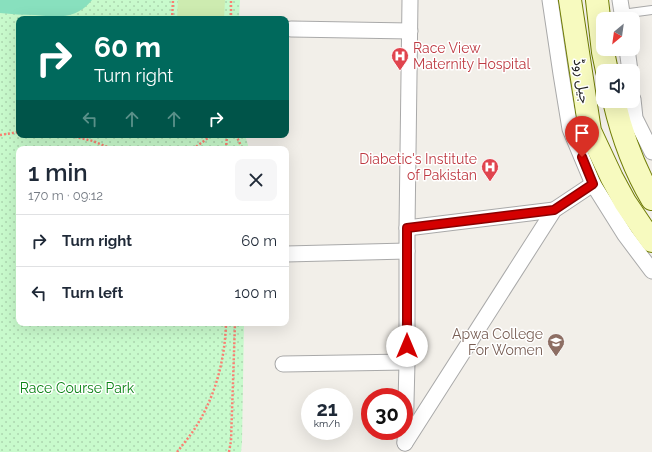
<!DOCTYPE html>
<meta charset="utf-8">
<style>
:root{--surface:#fff;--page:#f6f6f7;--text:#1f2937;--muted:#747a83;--line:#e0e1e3}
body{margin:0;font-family:Raleway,"Noto Sans Arabic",sans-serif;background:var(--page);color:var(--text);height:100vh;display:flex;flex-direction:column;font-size:15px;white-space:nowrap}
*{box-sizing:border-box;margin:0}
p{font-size:13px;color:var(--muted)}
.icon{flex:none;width:22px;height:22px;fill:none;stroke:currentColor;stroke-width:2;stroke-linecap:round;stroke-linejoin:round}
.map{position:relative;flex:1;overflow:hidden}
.panel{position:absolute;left:16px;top:146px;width:273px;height:180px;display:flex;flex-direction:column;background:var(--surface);border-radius:8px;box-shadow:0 4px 16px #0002}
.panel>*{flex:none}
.guide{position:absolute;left:16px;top:16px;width:273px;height:122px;border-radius:8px;box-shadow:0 4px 16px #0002;background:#00695c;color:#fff;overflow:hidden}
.needle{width:26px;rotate:209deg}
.buttons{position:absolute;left:596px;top:12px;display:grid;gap:8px}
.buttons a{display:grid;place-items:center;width:44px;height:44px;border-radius:8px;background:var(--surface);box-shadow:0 4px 16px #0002;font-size:20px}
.speed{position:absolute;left:301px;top:388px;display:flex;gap:8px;font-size:20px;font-weight:700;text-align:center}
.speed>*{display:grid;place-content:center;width:52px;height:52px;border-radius:50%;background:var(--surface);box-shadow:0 4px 16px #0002;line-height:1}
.speed small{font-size:10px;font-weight:400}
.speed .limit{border:6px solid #d22;background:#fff;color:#111}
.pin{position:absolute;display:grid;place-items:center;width:34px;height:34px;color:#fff;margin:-41px -17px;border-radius:50% 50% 50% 0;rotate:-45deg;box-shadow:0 0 4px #0007}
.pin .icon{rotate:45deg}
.me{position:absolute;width:44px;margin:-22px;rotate:0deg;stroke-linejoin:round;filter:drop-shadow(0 0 3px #0008)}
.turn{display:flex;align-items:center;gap:14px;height:84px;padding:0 12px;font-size:18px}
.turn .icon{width:52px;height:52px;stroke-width:2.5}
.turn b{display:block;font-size:28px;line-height:34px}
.lanes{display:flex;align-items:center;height:38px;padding:0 12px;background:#0003;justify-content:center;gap:20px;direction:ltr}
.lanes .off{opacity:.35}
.round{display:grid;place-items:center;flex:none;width:42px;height:42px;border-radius:8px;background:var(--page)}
.head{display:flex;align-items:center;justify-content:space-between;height:68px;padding:0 12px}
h1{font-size:24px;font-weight:600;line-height:30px}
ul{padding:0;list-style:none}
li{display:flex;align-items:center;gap:12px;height:52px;padding:0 12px;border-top:1px solid var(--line)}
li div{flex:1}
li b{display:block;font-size:15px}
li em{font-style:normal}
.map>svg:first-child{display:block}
.park{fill:url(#park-dots)}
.garden{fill:#cdebb0}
.pitch{fill:#88e0be}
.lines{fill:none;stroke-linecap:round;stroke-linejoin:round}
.lane-casing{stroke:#a9a9a9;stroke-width:10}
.street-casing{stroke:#a9a9a9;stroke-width:17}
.secondary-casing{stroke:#707d05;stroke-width:24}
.path{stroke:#fa8072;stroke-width:2.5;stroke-dasharray:2 2;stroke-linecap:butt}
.lane{stroke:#fff;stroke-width:8}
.street{stroke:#fff;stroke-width:15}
.secondary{stroke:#f7fabf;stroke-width:22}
.route-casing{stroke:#8a0000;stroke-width:10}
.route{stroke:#d40000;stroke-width:7}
.labels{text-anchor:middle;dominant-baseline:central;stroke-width:3;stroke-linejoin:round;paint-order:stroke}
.health-label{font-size:14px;fill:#be3a42;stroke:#fff;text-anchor:start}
.street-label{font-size:14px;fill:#222;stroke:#fff}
.education-label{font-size:14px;fill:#785e54;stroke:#fff;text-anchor:end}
.park-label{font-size:14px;fill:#0c8416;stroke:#fff}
</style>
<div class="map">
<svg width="652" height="452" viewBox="0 0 652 452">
<defs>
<pattern id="park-dots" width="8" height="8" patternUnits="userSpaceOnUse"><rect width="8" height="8" fill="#c8facc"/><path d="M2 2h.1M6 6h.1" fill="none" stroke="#acd6af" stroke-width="1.8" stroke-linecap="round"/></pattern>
</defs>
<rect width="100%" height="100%" fill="#f2efe9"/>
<!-- park -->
<polygon class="park" points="0,0 240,0 239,19 19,19 19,135 245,135 248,145 248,149 19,149 19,323 244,323 242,442 241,452 0,452"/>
<!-- garden -->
<polygon class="garden" points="178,0 225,0 224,19 177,19"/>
<!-- pitch -->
<path class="pitch" d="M0,0H92C76,20 57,17 35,15C23,15 12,14 0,13Z"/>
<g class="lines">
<defs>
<polyline id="lane" points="622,14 652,10"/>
<g id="street">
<polyline points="550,0 561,74 570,129 593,184 625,235 652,271"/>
<polyline points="620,0 623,19"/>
<polyline points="291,29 410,31"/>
<polyline points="627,49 630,71"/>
<polyline points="633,99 635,118 652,152"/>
<polyline points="407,228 554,210"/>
<polyline points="286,254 407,251"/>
<polyline points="283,364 407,362"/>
<polyline points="405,443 407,362 407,228 410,0"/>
<polyline points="405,443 554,210 593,184"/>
</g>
<g id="secondary">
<polyline points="570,0 590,131 612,178 625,202 644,230 652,241"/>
<polyline points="597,0 603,52 607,71"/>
<path d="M614,101C622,135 634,169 652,199"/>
</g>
</defs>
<!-- lane casing -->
<use href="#lane" class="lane-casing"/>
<!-- street casing -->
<use href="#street" class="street-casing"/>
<!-- secondary casing -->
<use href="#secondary" class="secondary-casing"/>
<!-- path -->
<g class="path">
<polyline points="172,19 173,0"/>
<polyline points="231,19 231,0"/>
<polyline points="0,135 19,132"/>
<polyline points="67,135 93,141 112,149"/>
<polyline points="236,135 241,146 241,149"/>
<polyline points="193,149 212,135"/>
<polyline points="226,149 227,135"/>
<path d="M177,452C185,442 194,431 200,420C217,390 225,357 226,323"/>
<polyline points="229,452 231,441 235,323"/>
</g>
<!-- lane -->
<use href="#lane" class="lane"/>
<!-- street -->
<use href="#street" class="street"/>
<!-- secondary -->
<use href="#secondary" class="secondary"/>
</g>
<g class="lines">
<defs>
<polyline id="route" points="407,346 407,228 554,210 593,184 582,157"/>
</defs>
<!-- route casing -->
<use href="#route" class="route-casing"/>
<!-- route -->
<use href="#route" class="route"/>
</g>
<!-- icons -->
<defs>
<symbol id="hospital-pin" viewBox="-11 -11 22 30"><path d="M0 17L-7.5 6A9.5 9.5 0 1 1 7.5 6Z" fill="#e0444e" stroke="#fff"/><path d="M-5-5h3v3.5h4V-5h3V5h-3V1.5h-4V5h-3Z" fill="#fff"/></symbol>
<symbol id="university-pin" viewBox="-11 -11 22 30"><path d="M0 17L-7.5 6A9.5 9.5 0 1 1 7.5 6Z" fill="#8d6e63" stroke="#fff"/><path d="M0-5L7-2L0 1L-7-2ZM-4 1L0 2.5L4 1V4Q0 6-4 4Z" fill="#fff"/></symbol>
</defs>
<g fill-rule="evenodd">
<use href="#hospital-pin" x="390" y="46" width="20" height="27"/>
<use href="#hospital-pin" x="480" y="157" width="20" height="27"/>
<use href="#university-pin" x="546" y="332" width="20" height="27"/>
</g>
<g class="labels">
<!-- health labels -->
<g class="health-label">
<text x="413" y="48">Race View<tspan x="413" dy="16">Maternity Hospital</tspan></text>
<text x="477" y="159" text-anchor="end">Diabetic's Institute<tspan x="477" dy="16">of Pakistan</tspan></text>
</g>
<!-- street labels -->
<g class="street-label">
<text transform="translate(582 81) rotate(81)">جیل روڈ</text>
</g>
<!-- education labels -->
<g class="education-label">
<text x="543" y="334">Apwa College<tspan x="543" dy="16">For Women</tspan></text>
</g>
<!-- park labels -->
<g class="park-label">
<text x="77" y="388">Race Course Park</text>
</g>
</g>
</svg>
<div class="buttons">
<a><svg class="needle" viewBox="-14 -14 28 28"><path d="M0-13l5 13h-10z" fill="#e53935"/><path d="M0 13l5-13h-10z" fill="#747a83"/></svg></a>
<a><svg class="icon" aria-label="sound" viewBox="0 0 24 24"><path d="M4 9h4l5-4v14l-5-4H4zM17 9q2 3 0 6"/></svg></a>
</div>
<div class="speed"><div>21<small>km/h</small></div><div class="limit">30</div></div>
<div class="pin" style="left:582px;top:157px;background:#d93025"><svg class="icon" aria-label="arrive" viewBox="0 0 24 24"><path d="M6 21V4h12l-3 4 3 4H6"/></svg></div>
<svg class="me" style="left:407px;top:346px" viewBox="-20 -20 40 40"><circle r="19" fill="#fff"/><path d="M0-13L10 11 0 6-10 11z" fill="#d40000"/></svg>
<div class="guide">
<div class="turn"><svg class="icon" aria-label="right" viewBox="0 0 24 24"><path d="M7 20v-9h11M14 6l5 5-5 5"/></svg><div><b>60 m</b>Turn right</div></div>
<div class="lanes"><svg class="icon off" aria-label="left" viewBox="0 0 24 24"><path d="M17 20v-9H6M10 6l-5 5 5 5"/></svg><svg class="icon off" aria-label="ahead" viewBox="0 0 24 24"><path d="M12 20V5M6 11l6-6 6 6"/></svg><svg class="icon off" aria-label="ahead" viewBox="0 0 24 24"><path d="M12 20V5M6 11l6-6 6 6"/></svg><svg class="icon" aria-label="right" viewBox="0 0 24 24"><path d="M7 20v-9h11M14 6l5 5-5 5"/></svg></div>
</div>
<section class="panel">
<div class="head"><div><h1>1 min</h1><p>170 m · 09:12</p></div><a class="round"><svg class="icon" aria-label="close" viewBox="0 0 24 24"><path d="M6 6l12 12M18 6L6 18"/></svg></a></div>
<ul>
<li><svg class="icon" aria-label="right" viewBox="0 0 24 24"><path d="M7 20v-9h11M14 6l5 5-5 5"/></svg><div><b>Turn right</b></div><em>60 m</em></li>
<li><svg class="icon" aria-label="left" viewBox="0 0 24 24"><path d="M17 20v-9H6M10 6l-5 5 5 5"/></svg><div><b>Turn left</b></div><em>100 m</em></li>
</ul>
</section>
</div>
